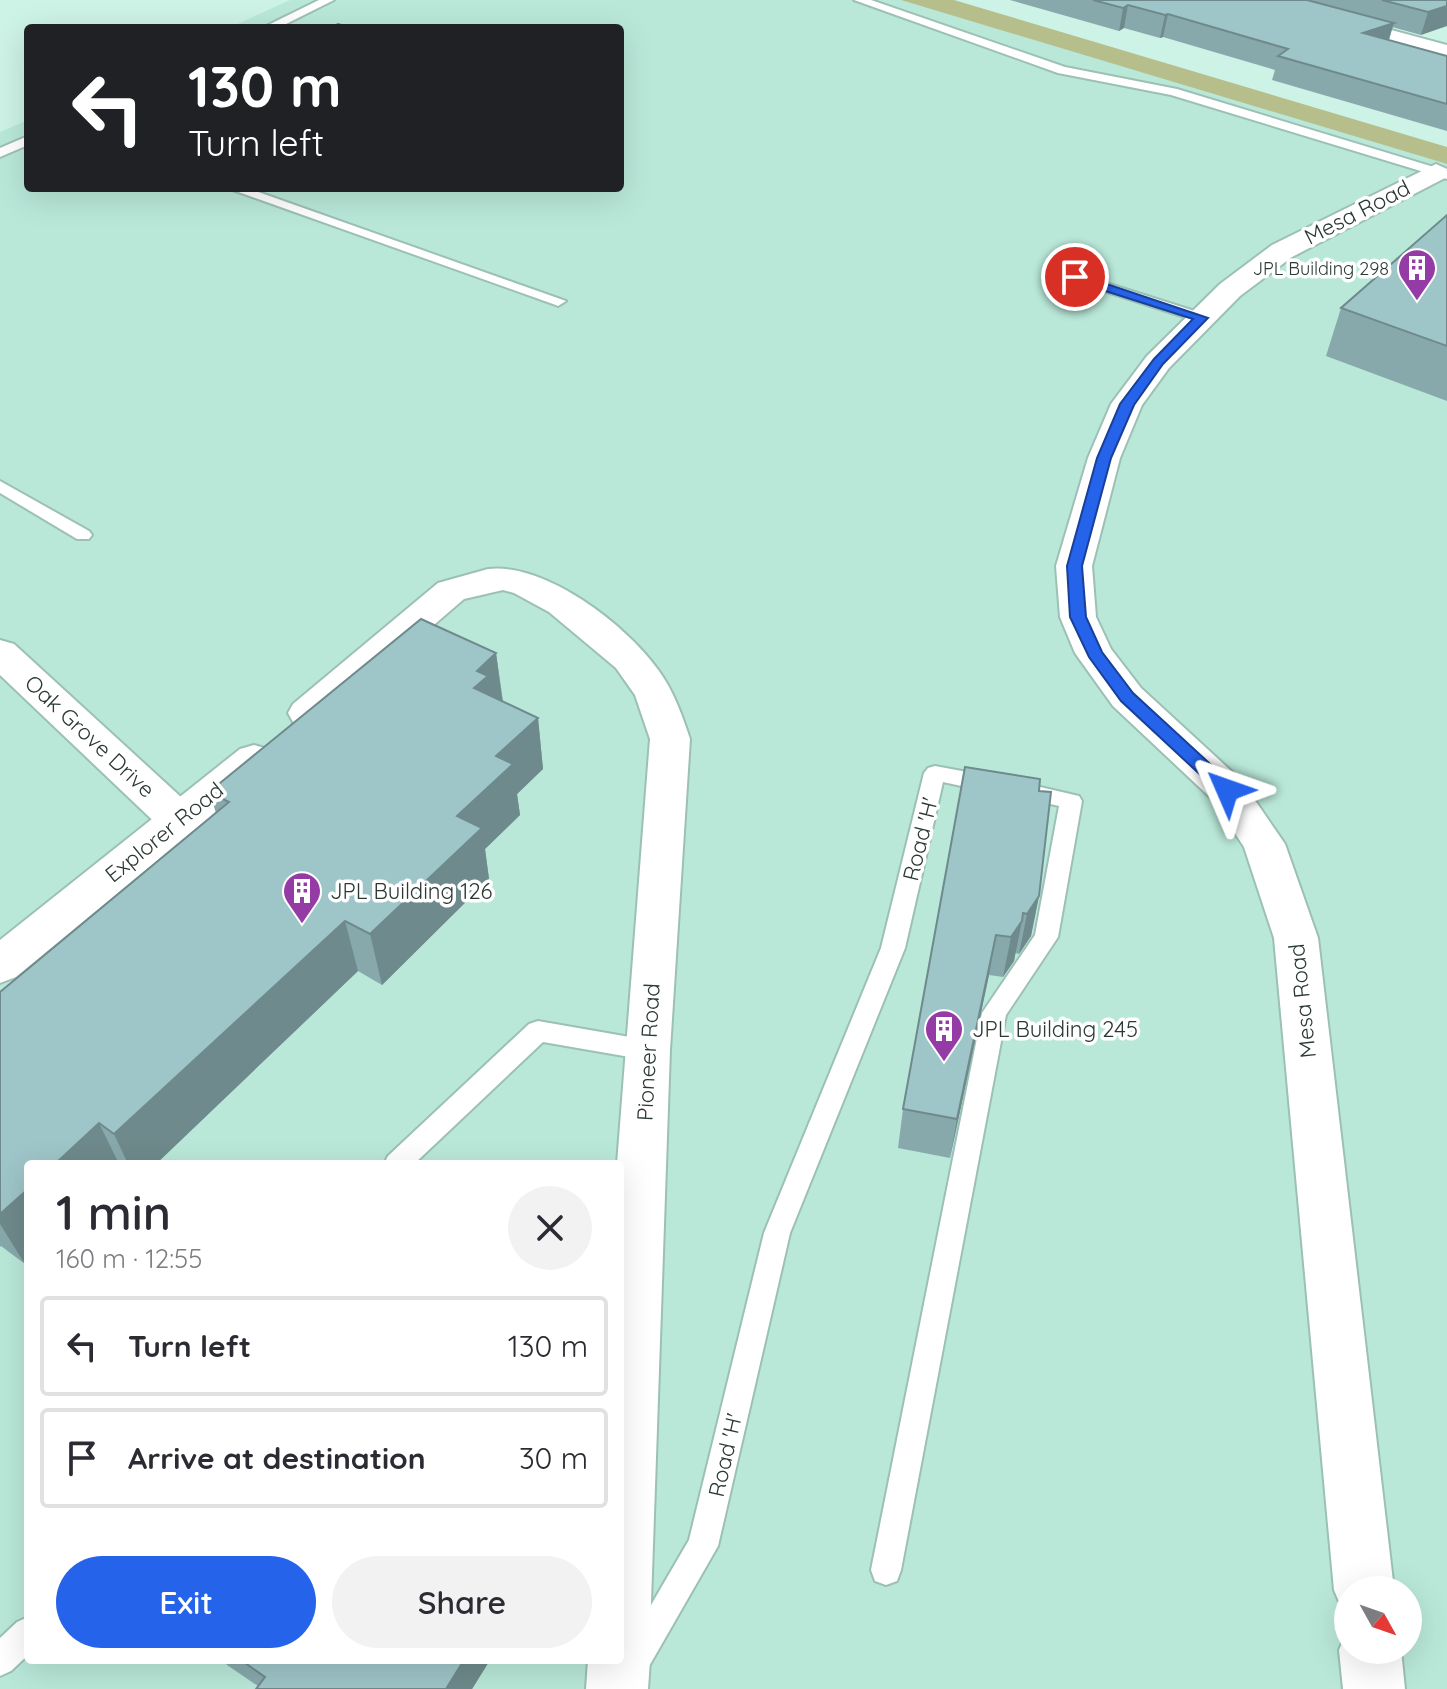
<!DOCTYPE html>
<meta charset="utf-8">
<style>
:root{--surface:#fff;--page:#f2f2f3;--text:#2b2b33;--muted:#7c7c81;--line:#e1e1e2;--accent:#2563eb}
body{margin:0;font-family:Quicksand,sans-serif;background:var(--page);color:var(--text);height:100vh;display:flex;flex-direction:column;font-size:30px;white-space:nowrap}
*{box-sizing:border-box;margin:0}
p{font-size:26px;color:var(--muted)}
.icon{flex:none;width:44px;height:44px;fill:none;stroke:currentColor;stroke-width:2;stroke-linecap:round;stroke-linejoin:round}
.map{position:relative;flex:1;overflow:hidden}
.drawer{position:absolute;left:24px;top:1160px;width:600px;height:504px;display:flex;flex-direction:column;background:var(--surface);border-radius:8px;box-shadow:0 8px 32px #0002}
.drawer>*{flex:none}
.hud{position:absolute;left:24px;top:24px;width:600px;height:168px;border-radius:8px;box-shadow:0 8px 32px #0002;background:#202124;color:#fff;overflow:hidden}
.needle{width:52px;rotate:130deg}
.buttons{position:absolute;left:1334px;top:1576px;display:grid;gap:16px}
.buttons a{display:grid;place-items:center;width:88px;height:88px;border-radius:50%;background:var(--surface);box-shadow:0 8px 32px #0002;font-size:40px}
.pin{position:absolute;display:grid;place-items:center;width:68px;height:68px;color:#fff;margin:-34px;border:4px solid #fff;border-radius:50%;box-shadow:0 2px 8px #0007}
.me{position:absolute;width:88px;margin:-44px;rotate:313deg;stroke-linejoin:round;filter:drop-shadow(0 0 6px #0008)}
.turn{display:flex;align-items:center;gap:28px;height:168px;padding:0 32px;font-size:36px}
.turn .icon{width:104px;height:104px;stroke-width:2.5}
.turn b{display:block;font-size:56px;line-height:68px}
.round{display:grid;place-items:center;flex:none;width:84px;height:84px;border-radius:42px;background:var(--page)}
.headline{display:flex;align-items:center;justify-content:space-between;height:136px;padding:0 32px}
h1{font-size:48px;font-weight:600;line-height:60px}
.button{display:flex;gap:16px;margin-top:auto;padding:16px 32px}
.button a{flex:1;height:92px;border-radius:48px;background:var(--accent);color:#fff;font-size:32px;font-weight:600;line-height:92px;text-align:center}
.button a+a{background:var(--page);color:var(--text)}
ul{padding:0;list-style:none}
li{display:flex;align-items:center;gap:24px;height:100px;margin:0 16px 12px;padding:0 16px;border:4px solid var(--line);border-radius:8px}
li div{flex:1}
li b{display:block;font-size:30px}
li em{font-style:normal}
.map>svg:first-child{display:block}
.built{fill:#b9e8d9;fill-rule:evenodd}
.green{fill:#b6bf8c}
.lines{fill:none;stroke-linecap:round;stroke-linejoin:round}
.lane-casing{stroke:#9cc0b5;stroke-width:4}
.street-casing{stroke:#9cc0b5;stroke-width:4}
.secondary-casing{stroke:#9cc0b5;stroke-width:4}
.lane{fill:#fff;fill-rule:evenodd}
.street{fill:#fff;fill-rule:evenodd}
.secondary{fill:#fff;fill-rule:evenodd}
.wall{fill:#88a9ac}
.shaded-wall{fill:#6f8a8c}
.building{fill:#9ec5c8;stroke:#6f8a8c;stroke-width:2}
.route{fill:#2563eb;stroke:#184099;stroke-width:2}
.labels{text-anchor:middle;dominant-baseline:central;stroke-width:7;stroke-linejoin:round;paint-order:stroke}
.far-poi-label{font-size:18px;fill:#2b3935;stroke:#fff;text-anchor:end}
.street-label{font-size:22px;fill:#2b3935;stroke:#fff}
.poi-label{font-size:22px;fill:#2b3935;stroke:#fff;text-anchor:start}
</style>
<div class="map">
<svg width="1447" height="1689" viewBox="0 0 1447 1689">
<rect width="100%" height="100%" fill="#cdf2e6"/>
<!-- built -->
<path class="built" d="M290,0H904L1447,164V1689H0V132L28,120V188H620V28H229ZM28,1164H620V1660H28ZM1348,1590H1408V1650H1348Z"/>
<!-- green -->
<polygon class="green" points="901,0 954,0 1447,147 1447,164"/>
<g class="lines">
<defs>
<g id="lane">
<polygon points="319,0 334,0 278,28 262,28"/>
<polygon points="854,0 871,0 1065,67 1177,89 1447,171 1447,179 1171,95 1058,73"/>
<polygon points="28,136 28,145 0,157 0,148"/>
<polygon points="227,188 247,188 566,301 558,306 553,304"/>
<polygon points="1075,273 1207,315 1210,318 1207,321 1197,321 1070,280 1068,277"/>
<polygon points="0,481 89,531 92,535 89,539 77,539 0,493"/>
<polygon points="935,766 989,776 997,779 1000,784 997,789 989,792 943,782 905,948 790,1233 718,1546 636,1689 602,1689 689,1540 764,1233 881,948 924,773 928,768"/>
<polygon points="1023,783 1079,796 1082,801 1058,937 1006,1015 901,1570 897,1581 886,1585 875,1581 871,1570 982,1013 1035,935 1059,806 1015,796 1012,791 1015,786"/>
<polygon points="538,1021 647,1040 656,1043 659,1050 656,1057 647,1060 543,1042 414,1164 384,1164 388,1156 529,1024"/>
<polygon points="28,1617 28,1655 11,1671 0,1676 0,1638 17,1622"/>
</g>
<g id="street">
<polygon points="1244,0 1280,0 1447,45 1447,59 1247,5"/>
<polygon points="1436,164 1447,169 1445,178 1292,257 1240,296 1169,368 1142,405 1120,458 1092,566 1096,617 1111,649 1141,688 1241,780 1285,844 1318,938 1394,1590 1348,1590 1348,1613 1343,1611 1334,1590 1274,938 1244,847 1213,800 1113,706 1075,653 1060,617 1056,566 1088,458 1111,404 1147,356 1220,284 1272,245"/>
<path d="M488,569C545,562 628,626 659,671C674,692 682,715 690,739L670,1050L650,1632L644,1647L650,1660L648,1689H586L588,1660H620V1164H617L650,739L635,695L616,668L549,612L514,593L503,590L464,599L321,722L307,726L293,722L288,713L293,704L438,583Z"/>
<polygon points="254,745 268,749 274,759 268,769 16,977 0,983 0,940 240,749"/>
<polygon points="1348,1629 1348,1650 1401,1650 1405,1689 1343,1689 1339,1650"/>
</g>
<polygon id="secondary" points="0,640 14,644 194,809 201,820 194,831 179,836 164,831 0,675"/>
</defs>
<!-- lane casing -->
<use href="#lane" class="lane-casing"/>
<!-- street casing -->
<use href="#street" class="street-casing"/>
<!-- secondary casing -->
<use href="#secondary" class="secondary-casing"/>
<!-- lane -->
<use href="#lane" class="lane"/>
<!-- street -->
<use href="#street" class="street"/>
<!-- secondary -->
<use href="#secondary" class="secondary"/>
</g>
<!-- wall -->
<g class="wall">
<polygon points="1010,0 1447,0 1421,35 1392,27 1389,40 1447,56 1447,131 1272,80 1275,70 1163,37 1160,38 1124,28 1119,31"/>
<polygon points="1447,215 1447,401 1326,356 1341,308"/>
<polygon points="496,653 503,701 538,718 543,769 517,794 520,815 485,849 489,879 382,985 358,971 156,1164 28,1164 28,1262 25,1264 1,1246 0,1247 0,992 216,813 209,792"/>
<polygon points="1039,791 1039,896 1031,936 1019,954 1015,953 1014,961 1003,977 989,975 950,1158 898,1148 903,1109"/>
<polygon points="224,1660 490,1660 472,1689 258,1686 227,1665"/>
</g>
<!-- shaded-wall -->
<g class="shaded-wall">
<polygon points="1128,5 1124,28 1119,31 1123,8"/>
<polygon points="1447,6 1447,26 1421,35 1428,12"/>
<polygon points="1168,14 1163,37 1160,38 1165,15"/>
<polygon points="1394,23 1387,46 1363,33"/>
<polygon points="496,653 503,705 474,688 477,671"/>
<polygon points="538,718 543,769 517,794 520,815 485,849 489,879 382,985 370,934 496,756"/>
<polygon points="1039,896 1031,936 1019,954 1027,914"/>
<polygon points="345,921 358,971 156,1164 128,1164 114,1134"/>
<polygon points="1022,921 1014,961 1003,977 1011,937"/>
<polygon points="996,935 989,975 950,1158 957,1119"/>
<polygon points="99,1123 119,1164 55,1164"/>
<polygon points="28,1189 28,1262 25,1264 0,1224 0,1214"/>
<polygon points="464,1660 490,1660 472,1689 446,1689"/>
</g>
<!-- building -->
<g class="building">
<polygon points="1093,0 1307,0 1394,23 1363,33 1447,56 1447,104 1278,56 1288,49 1168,14 1165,15 1128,5 1123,8"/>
<polygon points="1382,0 1447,0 1447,6 1428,12"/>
<polygon points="338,24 351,28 330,28"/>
<polygon points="1447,215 1447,346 1341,308"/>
<polygon points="421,619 496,653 477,671 488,676 474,688 538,718 496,756 513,764 457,816 482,828 370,934 345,921 114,1134 99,1123 55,1164 28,1164 28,1189 0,1214 0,992 229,802 209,792"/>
<polygon points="965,767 1040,779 1039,791 1051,792 1039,896 1027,914 1023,913 1022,921 1011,937 996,935 957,1119 903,1109"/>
<polygon points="241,1660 464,1660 446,1689 256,1689 265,1677"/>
</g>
<!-- route -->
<polygon class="route" points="1071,275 1080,275 1208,318 1163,364 1134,405 1111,458 1082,566 1086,617 1102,652 1133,693 1233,785 1236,790 1233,794 1221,794 1121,701 1089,657 1070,617 1067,566 1097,458 1120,404 1154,359 1193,319 1071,280"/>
<!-- icons -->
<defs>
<symbol id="building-pin" viewBox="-11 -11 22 30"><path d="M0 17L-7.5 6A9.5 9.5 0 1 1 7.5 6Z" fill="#953ba6" stroke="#fff"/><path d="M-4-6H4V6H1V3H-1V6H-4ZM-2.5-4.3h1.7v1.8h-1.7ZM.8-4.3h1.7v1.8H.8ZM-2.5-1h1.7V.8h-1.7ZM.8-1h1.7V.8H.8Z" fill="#fff"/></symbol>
</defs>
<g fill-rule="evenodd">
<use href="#building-pin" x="1395" y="246" width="44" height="60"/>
<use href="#building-pin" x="280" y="869" width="44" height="60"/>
<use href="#building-pin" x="922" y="1007" width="44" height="60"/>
</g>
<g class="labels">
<!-- far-poi labels -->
<g class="far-poi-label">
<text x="1389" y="268">JPL Building 298</text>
</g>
<!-- street labels -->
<g class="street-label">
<text transform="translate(1357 212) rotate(-27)">Mesa Road</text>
<text transform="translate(90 736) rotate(43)">Oak Grove Drive</text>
<text transform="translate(164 832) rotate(-39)">Explorer Road</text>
<text transform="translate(920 839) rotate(-76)">Road 'H'</text>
<text transform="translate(1302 1001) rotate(-96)">Mesa Road</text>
<text transform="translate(648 1052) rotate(-87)">Pioneer Road</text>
<text transform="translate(725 1455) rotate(-77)">Road 'H'</text>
</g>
<!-- poi labels -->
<g class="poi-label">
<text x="330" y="891">JPL Building 126</text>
<text x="972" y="1029">JPL Building 245</text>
</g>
</g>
</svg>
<div class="buttons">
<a><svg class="needle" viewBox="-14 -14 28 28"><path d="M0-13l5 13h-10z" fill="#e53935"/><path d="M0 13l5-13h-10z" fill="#7c7c81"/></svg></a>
</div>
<div class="pin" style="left:1075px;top:277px;background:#d93025"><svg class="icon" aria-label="arrive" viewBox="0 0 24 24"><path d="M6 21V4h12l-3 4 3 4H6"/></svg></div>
<svg class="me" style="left:1227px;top:790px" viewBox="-20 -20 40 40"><path d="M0-17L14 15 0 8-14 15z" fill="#2563eb" stroke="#fff" stroke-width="4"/></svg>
<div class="hud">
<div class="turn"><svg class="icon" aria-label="left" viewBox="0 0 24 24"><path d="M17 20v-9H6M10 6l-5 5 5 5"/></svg><div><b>130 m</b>Turn left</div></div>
</div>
<section class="drawer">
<div class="headline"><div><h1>1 min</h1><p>160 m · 12:55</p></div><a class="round"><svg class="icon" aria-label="close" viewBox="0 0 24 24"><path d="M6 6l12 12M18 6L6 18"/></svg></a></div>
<ul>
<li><svg class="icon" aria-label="left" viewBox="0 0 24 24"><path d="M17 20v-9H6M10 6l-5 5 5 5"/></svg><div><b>Turn left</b></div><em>130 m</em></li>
<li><svg class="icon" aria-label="arrive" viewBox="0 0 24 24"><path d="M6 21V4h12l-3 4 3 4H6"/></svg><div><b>Arrive at destination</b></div><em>30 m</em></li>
</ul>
<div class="button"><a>Exit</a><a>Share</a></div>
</section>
</div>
